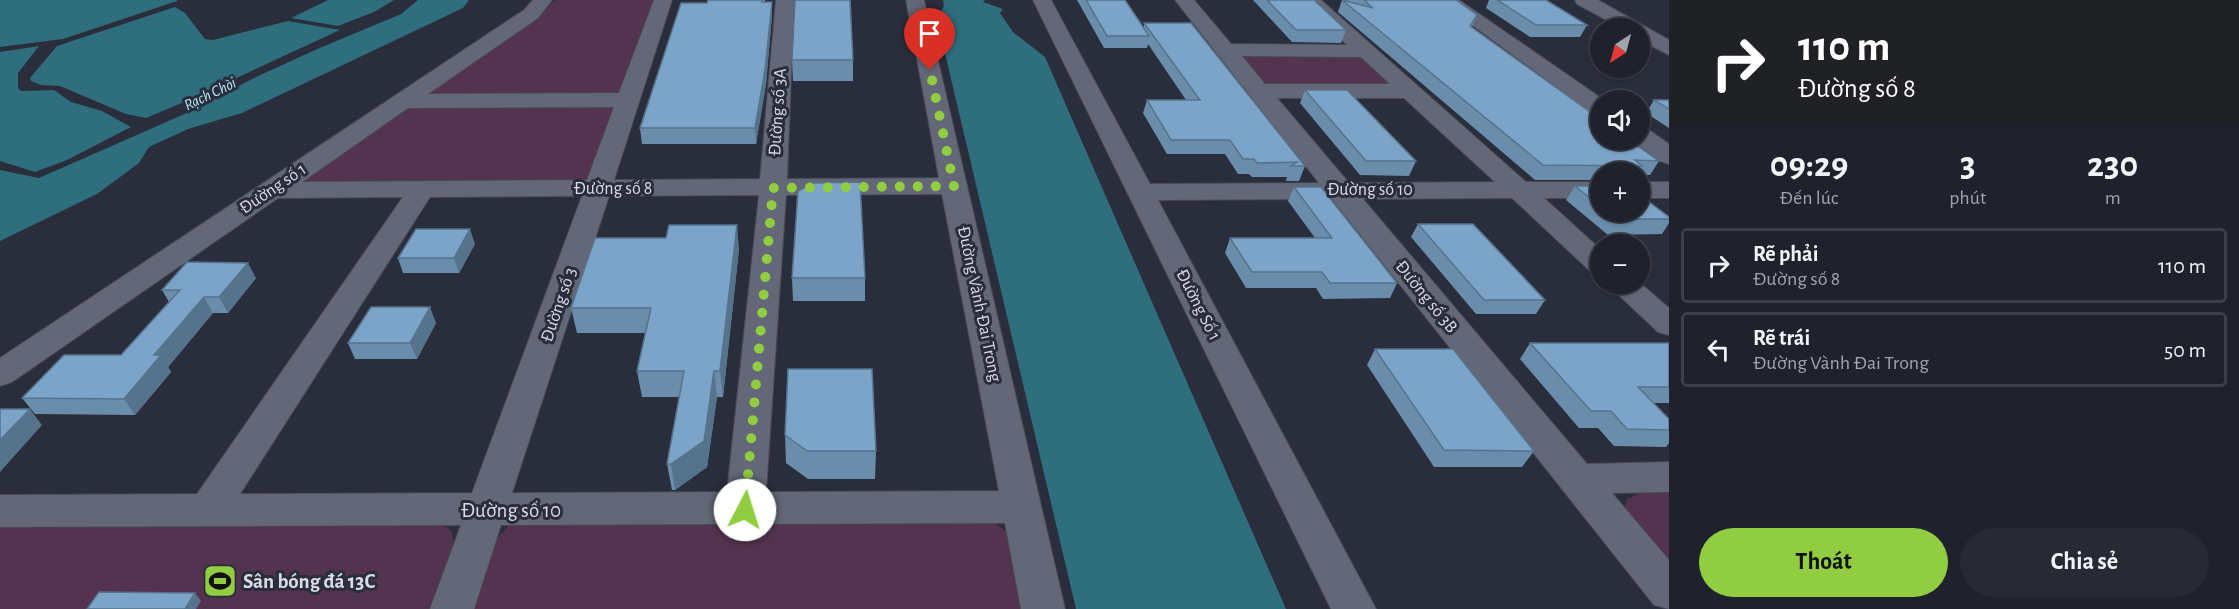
<!DOCTYPE html>
<html lang="vi">
<meta charset="utf-8">
<style>
:root{--surface:#1f222d;--page:#272a35;--text:#f1f3f6;--muted:#a1a4aa;--line:#3c3f49;--accent:#90cd41}
body{margin:0;font-family:"Alegreya Sans",sans-serif;background:var(--page);color:var(--text);height:100vh;display:flex;flex-direction:column;font-size:22px;white-space:nowrap}
*{box-sizing:border-box;margin:0}
p{font-size:20px;color:var(--muted)}
.icon{flex:none;width:33px;height:33px;fill:none;stroke:currentColor;stroke-width:2;stroke-linecap:round;stroke-linejoin:round}
.map{position:relative;flex:1;overflow:hidden}
.side{display:flex;flex-direction:column;background:var(--surface);width:570px}
.side>*{flex:none}
.top-card{background:#202124;color:#fff;overflow:hidden}
.needle{width:39px;rotate:216deg}
.controls{position:absolute;left:1590px;top:18px;display:grid;gap:12px}
.controls a{display:grid;place-items:center;width:60px;height:60px;border-radius:50%;background:var(--surface);box-shadow:0 2px 4px #0004,0 0 0 2px var(--line);font-size:30px}
.pin{position:absolute;display:grid;place-items:center;width:51px;height:51px;color:#fff;margin:-62px -26px;border-radius:50% 50% 50% 0;rotate:-45deg;box-shadow:0 0 6px #0007}
.pin .icon{rotate:45deg}
.me{position:absolute;width:66px;margin:-33px;rotate:5deg;stroke-linejoin:round;filter:drop-shadow(0 0 4px #0008)}
.turn{display:flex;align-items:center;gap:21px;height:126px;padding:0 30px;font-size:27px}
.turn .icon{width:78px;height:78px;stroke-width:2.5}
.turn b{display:block;font-size:42px;line-height:51px}
.eta{display:flex;justify-content:space-evenly;align-items:center;height:102px;text-align:center}
.eta b{font-size:36px;font-weight:700;line-height:42px}
.action{display:flex;gap:12px;margin-top:auto;padding:12px 30px}
.action a{flex:1;height:69px;border-radius:36px;background:var(--accent);color:#111;font-size:24px;font-weight:700;line-height:69px;text-align:center}
.action a+a{background:var(--page);color:var(--text)}
ul{padding:0;list-style:none}
li{display:flex;align-items:center;gap:18px;height:75px;margin:0 12px 9px;padding:0 18px;border:3px solid var(--line);border-radius:6px}
li div{flex:1}
li b{display:block;font-size:22px}
li em{font-style:normal}
main{display:flex;flex:1;min-height:0}
.map>svg:first-child{display:block}
.green{fill:#543350}
.water{fill:#2e6e7d}
.lines{fill:none;stroke-linecap:round;stroke-linejoin:round}
.street-casing{stroke:#464955;stroke-width:2}
.street{fill:#636778;fill-rule:evenodd}
.wall{fill:#6a8dac}
.shaded-wall{fill:#56738c}
.building{fill:#7ba4c8;stroke:#56738c;stroke-width:1.5}
.route{stroke:#90cd41;stroke-width:10;stroke-dasharray:0 18}
.labels{text-anchor:middle;dominant-baseline:central;stroke-width:6;stroke-linejoin:round;paint-order:stroke}
.far-water-label{font-size:16px;font-style:italic;fill:#b3e9f8;stroke:#292d3c}
.street-label{font-size:18px;fill:#d9dce5;stroke:#292d3c}
.near-street-label{font-size:21px;fill:#d9dce5;stroke:#292d3c}
.near-poi-label{font-size:21px;font-weight:bold;fill:#d9dce5;stroke:#292d3c;text-anchor:start}
</style>
<main>
<div class="map">
<svg width="1669" height="609" viewBox="0 0 1669 609">
<rect width="100%" height="100%" fill="#292d3c"/>
<!-- green -->
<g class="green">
<polygon points="556,0 656,0 625,89 617,95 429,98 422,91"/>
<polygon points="1353,55 1364,59 1388,81 1387,84 1273,85 1261,81 1243,59 1246,56"/>
<polygon points="615,106 591,177 586,180 308,183 305,180 404,107"/>
<polygon points="1645,491 1669,491 1669,574 1624,508 1627,499"/>
<polygon points="988,519 1009,533 1032,609 470,609 494,542 509,525"/>
<polygon points="436,522 451,530 454,545 430,609 0,609 0,523"/>
</g>
<!-- water -->
<g class="water">
<polygon points="0,0 177,0 177,1 63,39 0,47"/>
<polygon points="328,0 394,0 374,12 338,26 291,18"/>
<polygon points="418,0 469,0 463,8 242,113 188,129 149,147 139,163 97,194 0,241 0,170 39,178 189,112 256,77 315,50 401,14"/>
<polygon points="943,0 985,0 983,2 1003,9 1000,13 1013,32 1045,57 1286,609 1076,609 940,32 946,26 948,19 940,13 944,6"/>
<polygon points="175,7 185,13 205,39 213,40 288,21 340,30 189,100 146,118 126,114 60,86 41,85 31,81 30,78 57,46"/>
<polygon points="39,46 18,73 18,88 21,91 54,90 71,102 102,111 131,127 67,160 35,172 0,161 0,52"/>
</g>
<g class="lines">
<defs>
<g id="street">
<path d="M533,0H552L538,18L428,94L619,93L654,0H672L614,180L760,179L776,0H794L787,179L939,178L906,0H924L1065,609H1021L1005,523L751,524L745,526L739,524L501,525L474,609H430L461,525L0,527V495L197,494L403,197L278,198L12,382L0,386V358L524,10ZM614,107L587,180L302,182L408,108ZM942,194L999,491L766,492L786,195ZM759,195L727,492L512,493L609,196ZM582,196L472,493L240,494L430,197Z"/>
<path d="M1033,0H1051L1150,184L1319,183L1175,0H1194L1231,44L1347,45L1301,0H1321L1526,182H1600V198H1544L1600,249V273L1589,270L1512,198L1363,199L1587,464L1669,462V492L1612,493L1669,560V609L1654,605L1332,199L1158,200L1376,609H1331ZM1242,56L1361,57L1390,84H1265ZM1277,98H1404L1495,182L1349,183Z"/>
<polygon points="1438,0 1459,0 1604,100 1600,100 1600,115 1592,113"/>
<polygon points="1575,0 1598,0 1669,40 1669,55 1640,40 1640,28 1621,28 1577,4"/>
<polygon points="1640,128 1649,130 1669,144 1669,164 1660,161 1631,140 1640,140"/>
<rect x="1640" y="182" width="29" height="16"/>
<polygon points="1640,283 1669,308 1669,335 1658,332 1607,284"/>
</g>
</defs>
<!-- street casing -->
<use href="#street" class="street-casing"/>
<!-- street -->
<use href="#street" class="street"/>
</g>
<!-- wall -->
<g class="wall">
<polygon points="708,0 765,0 765,2 772,2 772,15 766,84 756,144 642,144 640,128"/>
<polygon points="1077,0 1125,0 1144,27 1144,23 1305,166 1299,181 1286,181 1287,177 1252,177 1249,174 1238,174 1225,154 1167,154 1143,113 1147,100 1186,100 1148,44 1147,48 1104,48"/>
<polygon points="1253,0 1314,0 1346,30 1341,43 1292,42"/>
<polygon points="1342,0 1347,1 1345,0 1456,0 1477,15 1472,27 1659,161 1650,175 1640,175 1640,172 1600,172 1600,180 1535,180 1338,12"/>
<polygon points="1489,0 1546,0 1587,25 1580,37 1530,37 1486,8"/>
<polygon points="792,60 853,60 853,81 793,81"/>
<polygon points="1305,90 1416,161 1409,176 1360,175 1300,103"/>
<polygon points="1654,100 1669,100 1669,128 1646,113"/>
<polygon points="1575,186 1600,186 1600,212 1640,212 1669,217 1669,223 1662,234 1608,235 1566,200"/>
<polygon points="1294,187 1397,283 1390,298 1323,299 1316,288 1246,288 1225,253 1230,238 1315,238 1288,201"/>
<polygon points="1418,224 1545,300 1536,314 1476,314 1411,237"/>
<polygon points="475,244 459,273 403,273 398,258"/>
<polygon points="739,249 723,397 717,397 707,467 675,490 672,490 667,464 679,397 642,397 637,371 646,333 577,333 571,308"/>
<polygon points="256,278 228,313 213,313 168,367 171,372 135,415 35,414 22,398 121,355 169,302 162,290"/>
<polygon points="792,278 865,278 865,301 793,301"/>
<polygon points="436,323 417,359 355,359 348,343"/>
<polygon points="1530,343 1669,343 1669,403 1654,403 1669,419 1669,443 1666,447 1614,446 1598,428 1579,428 1520,359"/>
<polygon points="1375,349 1534,451 1522,467 1434,467 1367,365"/>
<polygon points="785,435 876,451 875,479 808,479 786,463"/>
</g>
<!-- shaded-wall -->
<g class="shaded-wall">
<polygon points="772,2 772,15 766,84 756,144 755,128"/>
<polygon points="737,225 739,249 723,397 720,371"/>
<polygon points="470,229 475,244 459,273 454,258"/>
<polygon points="248,263 256,278 228,313 219,297"/>
<polygon points="204,297 213,313 168,367 171,372 135,415 124,399 154,355"/>
<polygon points="430,307 436,323 417,359 410,343"/>
<polygon points="714,371 717,397 707,467 675,490 671,464"/>
<polygon points="30,409 42,425 0,472 0,440"/>
<polygon points="195,593 201,601 196,609 185,609"/>
</g>
<!-- building -->
<g class="building">
<polygon points="708,0 762,0 762,2 772,2 765,70 755,128 640,128 681,3 707,3"/>
<polygon points="795,0 850,0 853,60 792,60"/>
<polygon points="1086,0 1125,0 1149,36 1107,36"/>
<polygon points="1267,0 1314,0 1346,30 1296,30"/>
<polygon points="1342,0 1373,8 1364,0 1456,0 1477,15 1470,26 1600,119 1600,140 1629,140 1659,161 1635,160 1642,166 1543,165"/>
<polygon points="1497,0 1546,0 1587,25 1536,25"/>
<polygon points="1144,23 1191,23 1305,166 1291,166 1297,162 1257,163 1254,159 1243,159 1230,140 1171,140 1147,100 1200,100"/>
<polygon points="1305,90 1347,90 1416,161 1366,161"/>
<polygon points="1654,100 1669,100 1669,109"/>
<polygon points="860,182 865,278 792,278 798,191 814,183"/>
<polygon points="1575,186 1600,186 1600,206"/>
<polygon points="1294,187 1321,187 1397,283 1330,283 1322,272 1252,272 1230,238 1332,238"/>
<polygon points="1640,195 1669,217 1669,219 1617,219 1607,212 1640,212"/>
<polygon points="1418,224 1473,224 1545,300 1484,300"/>
<polygon points="669,225 737,225 720,371 714,371 704,441 671,464 667,464 684,371 637,371 651,308 571,308 595,238 666,238"/>
<polygon points="416,229 470,229 454,258 398,258"/>
<polygon points="187,262 248,263 219,297 204,297 154,355 161,355 124,399 22,398 64,355 121,355 180,290 162,290"/>
<polygon points="371,307 430,307 410,343 348,343"/>
<polygon points="1530,343 1669,343 1669,387 1638,387 1669,419 1669,430 1627,429 1611,411 1591,411"/>
<polygon points="1375,349 1453,349 1534,451 1444,450"/>
<polygon points="788,369 872,369 876,451 807,451 785,435"/>
<polygon points="0,409 30,409 0,440"/>
<polygon points="99,592 195,593 185,609 87,609"/>
</g>
<g class="lines">
<!-- route -->
<polyline class="route" points="745,510 773,188 954,186 930,70"/>
</g>
<!-- icons -->
<defs>
<symbol id="stadium-square" viewBox="-11 -11 22 22"><rect x="-9" y="-9" width="18" height="18" rx="4" fill="#90cd41" stroke="#292d3c"/><path d="M0-5a6.5 5 0 1 0 0 10a6.5 5 0 1 0 0-10ZM-3.5-1.8h7v3.6h-7Z" fill="#111"/></symbol>
</defs>
<g fill-rule="evenodd">
<use href="#stadium-square" x="201" y="562" width="38" height="38"/>
</g>
<g class="labels">
<!-- far-water labels -->
<g class="far-water-label">
<text transform="translate(210 94) rotate(-26)">Rạch Chòi</text>
</g>
<!-- street labels -->
<g class="street-label">
<text transform="translate(778 112) rotate(-86)">Đường số 3A</text>
<text transform="translate(273 189) rotate(-34)">Đường số 1</text>
<text x="613" y="189">Đường số 8</text>
<text x="1370" y="190">Đường số 10</text>
<text transform="translate(1426 297) rotate(51)">Đường số 3B</text>
<text transform="translate(979 304) rotate(78)">Đường Vành Đai Trong</text>
<text transform="translate(559 305) rotate(-71)">Đường số 3</text>
<text transform="translate(1198 305) rotate(63)">Đường Số 1</text>
</g>
<!-- near-street labels -->
<g class="near-street-label">
<text x="511" y="510">Đường số 10</text>
</g>
<!-- near-poi labels -->
<g class="near-poi-label">
<text x="243" y="581">Sân bóng đá 13C</text>
</g>
</g>
</svg>
<div class="controls">
<a><svg class="needle" viewBox="-14 -14 28 28"><path d="M0-13l5 13h-10z" fill="#e53935"/><path d="M0 13l5-13h-10z" fill="#a1a4aa"/></svg></a>
<a><svg class="icon" aria-label="sound" viewBox="0 0 24 24"><path d="M4 9h4l5-4v14l-5-4H4zM17 9q2 3 0 6"/></svg></a>
<a>+</a>
<a>−</a>
</div>
<div class="pin" style="left:930px;top:70px;background:#d93025"><svg class="icon" aria-label="arrive" viewBox="0 0 24 24"><path d="M6 21V4h12l-3 4 3 4H6"/></svg></div>
<svg class="me" style="left:745px;top:510px" viewBox="-20 -20 40 40"><circle r="19" fill="#fff"/><path d="M0-13L10 11 0 6-10 11z" fill="#90cd41"/></svg>
</div>
<section class="side">
<div class="top-card">
<div class="turn"><svg class="icon" aria-label="right" viewBox="0 0 24 24"><path d="M7 20v-9h11M14 6l5 5-5 5"/></svg><div><b>110 m</b>Đường số 8</div></div>
</div>
<div class="eta">
<div><b>09:29</b><p>Đến lúc</p></div>
<div><b>3</b><p>phút</p></div>
<div><b>230</b><p>m</p></div>
</div>
<ul>
<li><svg class="icon" aria-label="right" viewBox="0 0 24 24"><path d="M7 20v-9h11M14 6l5 5-5 5"/></svg><div><b>Rẽ phải</b><p>Đường số 8</p></div><em>110 m</em></li>
<li><svg class="icon" aria-label="left" viewBox="0 0 24 24"><path d="M17 20v-9H6M10 6l-5 5 5 5"/></svg><div><b>Rẽ trái</b><p>Đường Vành Đai Trong</p></div><em>50 m</em></li>
</ul>
<div class="action"><a>Thoát</a><a>Chia sẻ</a></div>
</section>
</main>
